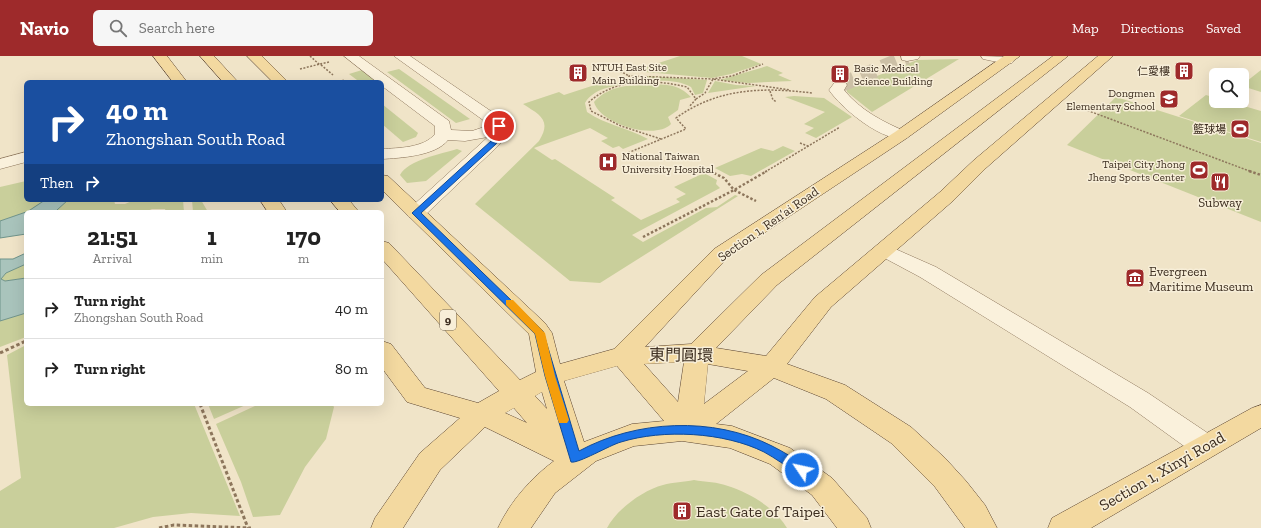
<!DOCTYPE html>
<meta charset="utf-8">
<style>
:root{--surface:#fff;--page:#f6f6f6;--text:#222;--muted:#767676;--line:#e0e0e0;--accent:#9e2a2b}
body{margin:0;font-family:"Zilla Slab","Noto Sans TC",serif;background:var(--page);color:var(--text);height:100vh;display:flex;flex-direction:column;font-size:15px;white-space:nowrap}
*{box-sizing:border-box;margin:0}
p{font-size:13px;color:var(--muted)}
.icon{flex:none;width:22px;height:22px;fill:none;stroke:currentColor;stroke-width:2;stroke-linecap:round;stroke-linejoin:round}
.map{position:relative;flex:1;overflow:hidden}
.side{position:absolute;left:24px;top:154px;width:360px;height:196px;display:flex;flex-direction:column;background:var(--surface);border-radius:6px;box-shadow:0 4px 16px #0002}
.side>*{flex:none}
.guide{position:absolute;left:24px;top:24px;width:360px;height:122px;border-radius:6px;box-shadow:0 4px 16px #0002;background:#1a4fa0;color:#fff;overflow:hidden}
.fabs{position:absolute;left:1209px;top:12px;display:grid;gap:8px}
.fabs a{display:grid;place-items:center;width:40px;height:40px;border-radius:6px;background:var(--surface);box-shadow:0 4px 16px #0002;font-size:20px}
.pin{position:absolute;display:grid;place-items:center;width:34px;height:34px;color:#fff;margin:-17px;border:2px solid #fff;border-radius:50%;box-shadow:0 1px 4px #0007}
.me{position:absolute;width:44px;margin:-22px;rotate:304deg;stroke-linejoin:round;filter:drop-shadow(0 0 3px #0008)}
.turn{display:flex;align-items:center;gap:14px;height:84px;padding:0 16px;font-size:18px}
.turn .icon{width:52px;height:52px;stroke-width:2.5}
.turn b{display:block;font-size:28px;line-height:34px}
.then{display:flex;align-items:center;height:38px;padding:0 16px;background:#0003;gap:8px;font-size:15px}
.eta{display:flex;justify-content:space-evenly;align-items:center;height:68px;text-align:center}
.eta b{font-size:24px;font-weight:800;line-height:28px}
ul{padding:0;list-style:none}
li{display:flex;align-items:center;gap:12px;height:60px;padding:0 16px;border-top:1px solid var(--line)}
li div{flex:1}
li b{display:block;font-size:15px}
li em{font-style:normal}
header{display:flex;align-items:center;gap:24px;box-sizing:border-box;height:56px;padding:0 20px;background:var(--accent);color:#fff}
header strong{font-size:19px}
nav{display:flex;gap:22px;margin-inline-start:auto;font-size:14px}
.search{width:280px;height:36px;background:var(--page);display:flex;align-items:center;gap:10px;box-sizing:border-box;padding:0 14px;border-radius:6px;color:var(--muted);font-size:15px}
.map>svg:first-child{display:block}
.green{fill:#c9cf9b}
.water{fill:#a9c4bc;stroke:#6f938a}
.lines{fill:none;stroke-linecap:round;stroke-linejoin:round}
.minor-tunnel{stroke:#ccc0a6;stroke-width:15;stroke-dasharray:15 8;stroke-linecap:butt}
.minor-casing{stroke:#8d765c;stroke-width:1}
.major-casing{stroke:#5b4430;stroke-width:1}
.path-far2{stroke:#8d765c;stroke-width:1.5;stroke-dasharray:2 1.5;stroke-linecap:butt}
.path-far1{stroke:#8d765c;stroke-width:2.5;stroke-dasharray:2.5 2;stroke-linecap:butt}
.path{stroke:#8d765c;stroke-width:3;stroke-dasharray:3.5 2.5;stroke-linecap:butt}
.minor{fill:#faf1dc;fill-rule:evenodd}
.major{fill:#f3d9a0;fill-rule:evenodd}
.route{fill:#1a73e8;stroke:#114b97}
.slow{fill:#f59e0b}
.labels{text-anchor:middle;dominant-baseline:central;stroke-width:3;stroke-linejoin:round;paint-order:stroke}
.far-poi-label{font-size:11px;fill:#3d2e20;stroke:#f7eed8;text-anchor:end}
.shield{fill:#f7eed8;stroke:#756857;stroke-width:1}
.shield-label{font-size:12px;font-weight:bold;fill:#3d2e20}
.poi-label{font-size:13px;fill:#3d2e20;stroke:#f7eed8}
.street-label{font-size:13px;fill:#3d2e20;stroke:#f7eed8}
.near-street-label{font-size:16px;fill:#3d2e20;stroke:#f7eed8}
.near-poi-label{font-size:16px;fill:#3d2e20;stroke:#f7eed8;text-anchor:start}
</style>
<header>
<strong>Navio</strong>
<div class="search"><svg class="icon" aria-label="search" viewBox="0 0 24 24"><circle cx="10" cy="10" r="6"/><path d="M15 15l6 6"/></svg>Search here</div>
<nav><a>Map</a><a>Directions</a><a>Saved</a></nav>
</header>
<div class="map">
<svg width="1261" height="472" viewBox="0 0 1261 472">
<rect width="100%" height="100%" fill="#f0e4c8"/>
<!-- green -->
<g class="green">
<polygon points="680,0 742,0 761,8 731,18 712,22 634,15"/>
<polygon points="959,3 872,56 847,36 847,32 917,4"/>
<polygon points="767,10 783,17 778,19 792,25 748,27 720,24"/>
<polygon points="399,13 470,63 456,67 387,16"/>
<polygon points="362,14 377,26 351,26 357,24 349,18"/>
<polygon points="1261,14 1261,36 1242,30 1242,29"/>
<path d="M646,20L707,24L703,37L695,39L691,31C674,22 652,25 633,27L632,25Z"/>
<polygon points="715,25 736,29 756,30 708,37"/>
<path d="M604,26L627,28C612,30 593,33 585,47L587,56C606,69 628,72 648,83L623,93L619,90L613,92L601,85L608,82L590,72L534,92L552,104L555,103L615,142L611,144L641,164L680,146L676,143L686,138L674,131L704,117L717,124L716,128L720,132L632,179L643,186L706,152L717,151L735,139L738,140L600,227L570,225L475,148L539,85C552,64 540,59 523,48L559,36L564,39Z"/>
<path d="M652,28C669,29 678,28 691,41L680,44L678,54L668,61L671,68C655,85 599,67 594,46C609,29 631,29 652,28Z"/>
<polygon points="1206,39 1216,42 1216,45 1227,45 1261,55 1261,86 1179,60"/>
<polygon points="794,40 824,42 852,61 816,82 805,77 814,72 804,68 825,56 785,41"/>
<polygon points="1116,41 1261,87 1261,166 1067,89"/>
<polygon points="382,48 418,77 416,81 403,86 382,68"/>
<polygon points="783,90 795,95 751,120 742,118 730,120 715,112 761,92 773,95"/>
<path d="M457,93L462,95L426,125L407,127L400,119C408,104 441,98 457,93Z"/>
<polygon points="26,125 26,144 45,144 33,154 0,165 0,131"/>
<polygon points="68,144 114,144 115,148 125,148 134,144 183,144 184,156 166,156 165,153 152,153 145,156 58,156 57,154"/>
<polygon points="192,144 201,144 208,156 193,156"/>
<polygon points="26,208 26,222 5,225 1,223 6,217"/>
<polygon points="26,257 26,281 0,291 0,265"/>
<polygon points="26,289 26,348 194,348 240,460 191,457 153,461 114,472 0,472 0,435 21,422 7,299"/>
<polygon points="208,348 248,348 214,363"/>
<polygon points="259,348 332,348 334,351 326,383 305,411 280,459 253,461 241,426 216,368"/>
<path d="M694,424C705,426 718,426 728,430C750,437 775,452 787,472H607C616,454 643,434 663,429C673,426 684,426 694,424Z"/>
</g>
<!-- water -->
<g class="water">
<polygon points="45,144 68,144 57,154 58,156 27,156"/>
<polygon points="26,156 26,178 0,182 0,165"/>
<polygon points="26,197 26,208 6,217 1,223 5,225 26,222 26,257 0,265 0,203 13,203"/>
</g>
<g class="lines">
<!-- minor-tunnel -->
<polyline class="minor-tunnel" points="840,29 907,1"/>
<defs>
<g id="minor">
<path d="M344,0H359L449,65L451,74L472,75L490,69L394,0H410L498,60C509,74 509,75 499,89L423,161L416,163L409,161L406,157L409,153L488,81L465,85L448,84C436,100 400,102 382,103V93C398,92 424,92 435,78V70L382,30V26H377Z"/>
<polygon points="901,0 920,0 918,3 907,5 902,4"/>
<polygon points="981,0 1012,1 1014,4 1012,7 1007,8 983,3"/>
<path d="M840,25L845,26L847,29L844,34C860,54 883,66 907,76L909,79L907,82C884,88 841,52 829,34L835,26Z"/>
<polygon points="26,96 26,106 0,113 0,103"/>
<polygon points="884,188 936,211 1148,337 1215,382 1219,390 1215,398 1205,401 1195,398 1130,351 920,221 877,198 874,194 877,190"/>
</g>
<g id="major">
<polygon points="153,0 167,0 187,26 173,26"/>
<polygon points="200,0 214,0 238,26 223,26"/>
<polygon points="247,0 262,0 288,26 273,26"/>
<path d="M1004,0H1020L907,82L728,201L645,291L691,288L761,219L1053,0H1068L777,229L716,292L766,300L815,241L940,136L974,104L1098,0H1113L986,112L954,144L831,251L787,308L845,329L911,371L945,402L966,425L985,449L997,472H965L935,431L891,387L826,343L774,322L716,368L732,370L790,392L832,422L867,462L871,472H837L812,439L770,408L730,392L682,385L634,390L596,405L555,437L531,472H498C510,446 531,422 554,405L485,371L440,414L403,472H371L375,462L420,397L460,362L407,346L382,312V285L391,288L425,332L478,347L499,335L382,203V185L389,187L520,324L536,316L529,278L382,134V119L388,120L545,267L552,277L560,308L614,293L714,193L895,76ZM684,306L678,346L644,308ZM708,308L748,315L704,348ZM617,310L664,365L632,368L584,386L564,325ZM542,336L547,353L535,340ZM514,352L527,367L505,357Z"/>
<polygon points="260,144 279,144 287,156 268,156"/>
<polygon points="330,144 349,144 359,156 340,156"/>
<polygon points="1261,349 1261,372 1091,472 1048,472 1052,462 1252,352"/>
</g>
</defs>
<!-- minor casing -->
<use href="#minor" class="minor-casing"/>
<!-- major casing -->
<use href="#major" class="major-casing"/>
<!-- path-far2 -->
<g class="path-far2">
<polyline points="310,0 320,9"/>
<polyline points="329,6 320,8 333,19"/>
<polyline points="300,13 320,8"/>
<polyline points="620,15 629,20"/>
<polyline points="335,26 345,24"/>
<polyline points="629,28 629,20 712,23 732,20 763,8"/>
<polyline points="770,35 773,44 777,46"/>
<polyline points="696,43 705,37 713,23 790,34"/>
<polyline points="1081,52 1252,116"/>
<path d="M661,83L621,70L591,55L589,46C616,22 653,23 687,31L696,43L689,51"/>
<polyline points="800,87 808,90"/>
<path d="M625,98L686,73L676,62C718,32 762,31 812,37"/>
<polyline points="709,114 712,116"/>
<polyline points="765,116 840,71"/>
</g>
<!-- path-far1 -->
<g class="path-far1">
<polyline points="710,115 724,122 734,134 756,145"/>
<polyline points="1249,115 1261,119"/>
<polyline points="643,181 734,134 767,115"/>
</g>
<!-- path -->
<g class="path">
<polyline points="0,297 26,285"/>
<polyline points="200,348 248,472"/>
<polyline points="159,472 174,469 251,472"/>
</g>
<!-- minor -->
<use href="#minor" class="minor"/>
<!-- major -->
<use href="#major" class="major"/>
</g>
<!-- route -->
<path class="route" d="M499,69L503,70L502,78L496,88L421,157L543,275L579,395C636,364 713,360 772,390C784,396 795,403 806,410L808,414L806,417L802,419L797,417C786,410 775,402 764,396C724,376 663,373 621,386C610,389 578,408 571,406L545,320L535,278L412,157L491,85L496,78V70Z"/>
<!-- slow -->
<polygon class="slow" points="506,244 513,244 545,277 555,320 569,364 567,367 559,367 558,364 545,320 535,278 506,249"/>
<!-- icons -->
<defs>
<symbol id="building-square" viewBox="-11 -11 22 22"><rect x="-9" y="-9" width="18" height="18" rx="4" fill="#9e2a2b" stroke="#f7eed8"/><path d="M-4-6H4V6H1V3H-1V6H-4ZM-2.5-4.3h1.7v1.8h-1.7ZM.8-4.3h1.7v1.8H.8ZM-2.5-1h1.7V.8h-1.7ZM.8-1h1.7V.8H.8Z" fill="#fff"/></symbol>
<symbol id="school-square" viewBox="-11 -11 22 22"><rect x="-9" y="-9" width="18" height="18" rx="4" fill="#9e2a2b" stroke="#f7eed8"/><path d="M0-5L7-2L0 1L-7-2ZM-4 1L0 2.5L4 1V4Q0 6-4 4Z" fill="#fff"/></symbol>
<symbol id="stadium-square" viewBox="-11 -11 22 22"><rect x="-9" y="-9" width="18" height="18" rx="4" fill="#9e2a2b" stroke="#f7eed8"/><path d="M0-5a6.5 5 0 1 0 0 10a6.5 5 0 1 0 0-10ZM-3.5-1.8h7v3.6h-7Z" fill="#fff"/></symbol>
<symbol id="hospital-square" viewBox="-11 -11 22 22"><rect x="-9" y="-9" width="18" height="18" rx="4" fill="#9e2a2b" stroke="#f7eed8"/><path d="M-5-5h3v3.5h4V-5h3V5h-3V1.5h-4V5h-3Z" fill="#fff"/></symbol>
<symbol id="restaurant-square" viewBox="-11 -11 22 22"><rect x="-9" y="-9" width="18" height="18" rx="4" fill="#9e2a2b" stroke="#f7eed8"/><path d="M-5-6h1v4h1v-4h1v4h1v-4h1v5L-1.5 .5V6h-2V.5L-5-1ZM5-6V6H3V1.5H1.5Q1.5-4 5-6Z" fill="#fff"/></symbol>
<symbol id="museum-square" viewBox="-11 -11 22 22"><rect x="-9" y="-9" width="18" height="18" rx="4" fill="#9e2a2b" stroke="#f7eed8"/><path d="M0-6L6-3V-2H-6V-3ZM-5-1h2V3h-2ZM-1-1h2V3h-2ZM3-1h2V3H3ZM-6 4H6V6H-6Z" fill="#fff"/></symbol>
</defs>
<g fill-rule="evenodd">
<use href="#building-square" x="1173" y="4" width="22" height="22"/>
<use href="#building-square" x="567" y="6" width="22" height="22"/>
<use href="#building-square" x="829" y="7" width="22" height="22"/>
<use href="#school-square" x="1158" y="32" width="22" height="22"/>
<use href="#stadium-square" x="1229" y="62" width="22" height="22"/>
<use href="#hospital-square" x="597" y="95" width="22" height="22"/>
<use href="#stadium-square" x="1188" y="103" width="22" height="22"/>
<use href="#restaurant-square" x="1209" y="115" width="22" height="22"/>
<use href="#museum-square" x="1124" y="211" width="22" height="22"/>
<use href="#building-square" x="671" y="444" width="22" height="22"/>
</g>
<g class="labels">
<!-- far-poi labels -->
<g class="far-poi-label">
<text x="592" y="11" text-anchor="start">NTUH East Site<tspan x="592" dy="13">Main Building</tspan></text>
<text x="854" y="12" text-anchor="start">Basic Medical<tspan x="854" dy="13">Science Building</tspan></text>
<text x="1170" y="15">仁愛樓</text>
<text x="1155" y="37">Dongmen<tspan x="1155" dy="13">Elementary School</tspan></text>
<text x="1226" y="73">籃球場</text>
<text x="622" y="100" text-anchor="start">National Taiwan<tspan x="622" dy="13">University Hospital</tspan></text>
<text x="1185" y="108">Taipei City Jhong<tspan x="1185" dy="13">Jheng Sports Center</tspan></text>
</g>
<!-- shield labels -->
<rect class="shield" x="440" y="254" width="16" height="20" rx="3"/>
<g class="shield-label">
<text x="448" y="264">9</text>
</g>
<!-- poi labels -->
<g class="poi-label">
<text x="1220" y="146">Subway</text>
<text x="1149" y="215" text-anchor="start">Evergreen<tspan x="1149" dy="15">Maritime Museum</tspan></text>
</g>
<!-- street labels -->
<g class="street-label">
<text transform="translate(768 168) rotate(-35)">Section 1, Ren’ai Road</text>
</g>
<!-- near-street labels -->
<g class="near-street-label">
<text transform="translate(681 299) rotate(1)">東門圓環</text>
<text transform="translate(1162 415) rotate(-30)">Section 1, Xinyi Road</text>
</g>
<!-- near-poi labels -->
<g class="near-poi-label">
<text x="696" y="455">East Gate of Taipei</text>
</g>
</g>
</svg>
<div class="fabs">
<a><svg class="icon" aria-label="search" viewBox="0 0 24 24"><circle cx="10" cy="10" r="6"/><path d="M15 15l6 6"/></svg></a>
</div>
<div class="pin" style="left:499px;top:70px;background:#d93025"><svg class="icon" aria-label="arrive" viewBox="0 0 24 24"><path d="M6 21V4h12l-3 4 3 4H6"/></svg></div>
<svg class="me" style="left:802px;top:414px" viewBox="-20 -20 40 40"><circle r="17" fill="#1a73e8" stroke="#fff" stroke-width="3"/><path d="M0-11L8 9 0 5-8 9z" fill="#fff"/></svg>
<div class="guide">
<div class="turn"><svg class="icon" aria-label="right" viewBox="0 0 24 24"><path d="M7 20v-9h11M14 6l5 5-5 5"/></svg><div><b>40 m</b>Zhongshan South Road</div></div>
<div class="then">Then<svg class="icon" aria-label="right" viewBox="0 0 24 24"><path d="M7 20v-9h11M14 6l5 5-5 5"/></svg></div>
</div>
<section class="side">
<div class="eta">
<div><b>21:51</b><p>Arrival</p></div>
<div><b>1</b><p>min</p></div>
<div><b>170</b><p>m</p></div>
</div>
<ul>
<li><svg class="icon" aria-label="right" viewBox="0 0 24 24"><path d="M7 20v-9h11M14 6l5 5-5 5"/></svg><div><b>Turn right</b><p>Zhongshan South Road</p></div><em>40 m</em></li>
<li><svg class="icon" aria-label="right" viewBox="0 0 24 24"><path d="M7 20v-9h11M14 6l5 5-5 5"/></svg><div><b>Turn right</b></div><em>80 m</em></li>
</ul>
</section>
</div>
